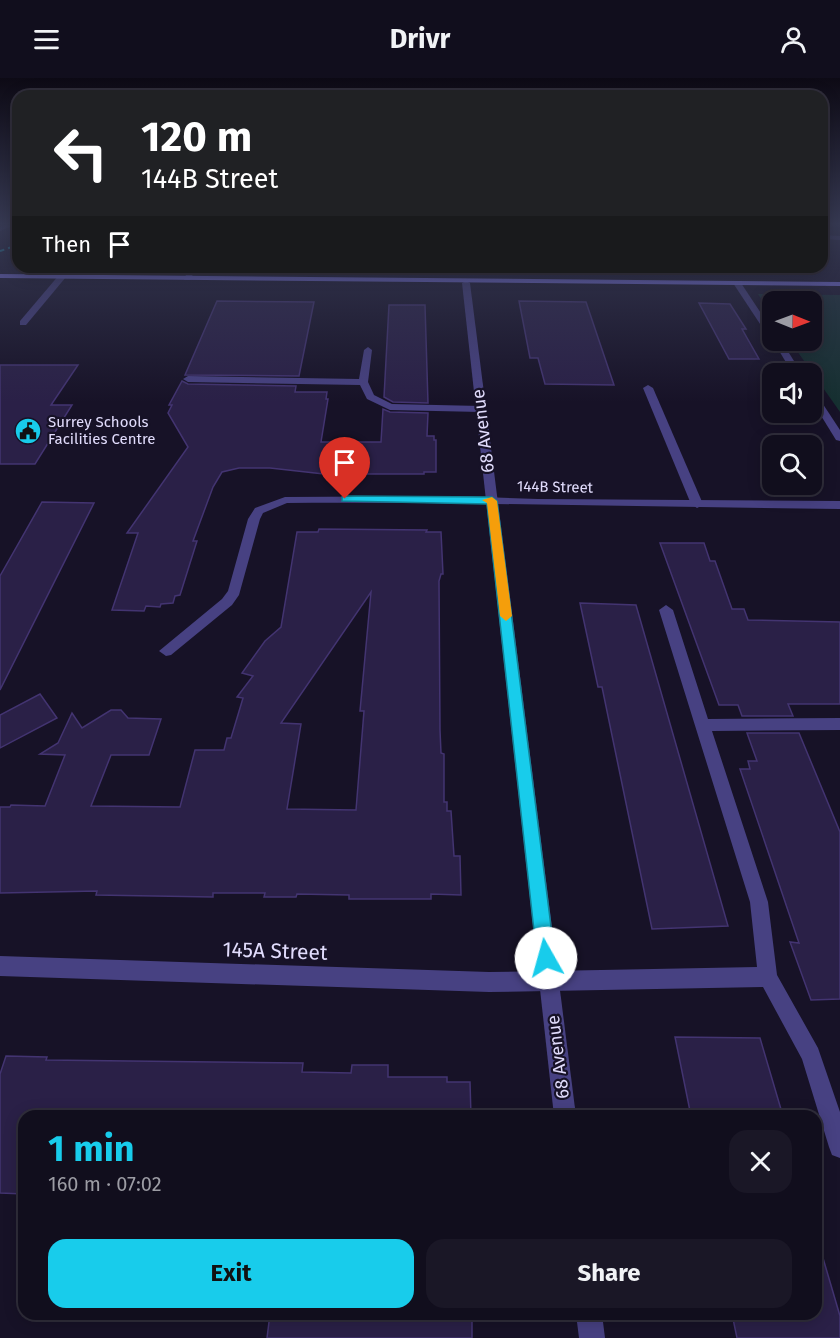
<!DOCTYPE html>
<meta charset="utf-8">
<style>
:root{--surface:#110e1d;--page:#1a1726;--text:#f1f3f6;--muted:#9c9ca4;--line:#302e3b;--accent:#18cceb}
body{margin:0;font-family:"Fira Sans",sans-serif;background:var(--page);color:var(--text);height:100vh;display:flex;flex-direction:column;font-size:22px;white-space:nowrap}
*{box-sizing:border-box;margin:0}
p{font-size:20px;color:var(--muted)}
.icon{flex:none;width:33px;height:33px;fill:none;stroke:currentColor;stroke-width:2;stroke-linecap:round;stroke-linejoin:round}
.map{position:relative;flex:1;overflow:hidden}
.drawer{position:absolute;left:18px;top:1032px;width:804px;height:210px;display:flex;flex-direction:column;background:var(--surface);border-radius:18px;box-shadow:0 3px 15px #0003,0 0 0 2px var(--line)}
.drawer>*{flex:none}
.banner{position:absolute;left:12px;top:12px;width:816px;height:183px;border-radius:18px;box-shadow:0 3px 15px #0003,0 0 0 2px var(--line);background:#202124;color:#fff;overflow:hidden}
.needle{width:39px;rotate:91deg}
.fabs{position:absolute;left:762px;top:213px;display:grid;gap:12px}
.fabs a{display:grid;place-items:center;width:60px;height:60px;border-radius:12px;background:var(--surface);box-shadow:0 3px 15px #0003,0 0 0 2px var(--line);font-size:30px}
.pin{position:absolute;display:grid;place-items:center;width:51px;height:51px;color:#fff;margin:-62px -26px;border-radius:50% 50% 50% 0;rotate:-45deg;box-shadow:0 0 6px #0007}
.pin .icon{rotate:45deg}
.me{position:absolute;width:66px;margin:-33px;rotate:353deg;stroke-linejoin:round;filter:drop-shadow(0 0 4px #0008)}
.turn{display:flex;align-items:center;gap:21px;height:126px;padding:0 30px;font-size:27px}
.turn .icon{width:78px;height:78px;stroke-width:2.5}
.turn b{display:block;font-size:42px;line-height:51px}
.then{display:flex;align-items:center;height:57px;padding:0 30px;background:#0003;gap:12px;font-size:22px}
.round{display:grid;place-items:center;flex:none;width:63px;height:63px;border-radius:18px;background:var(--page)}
.head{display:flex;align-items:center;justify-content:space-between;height:102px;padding:0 30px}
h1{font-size:36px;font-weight:700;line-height:45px;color:var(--accent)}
.button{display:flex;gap:12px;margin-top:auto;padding:12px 30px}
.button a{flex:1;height:69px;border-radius:18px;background:var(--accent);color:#111;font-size:24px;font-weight:700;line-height:69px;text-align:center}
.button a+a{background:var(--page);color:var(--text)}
header{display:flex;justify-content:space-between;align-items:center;height:78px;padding:0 30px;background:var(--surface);font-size:27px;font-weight:700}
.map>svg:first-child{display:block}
.green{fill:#163031}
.building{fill:#2a2047;stroke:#433471;stroke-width:1.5;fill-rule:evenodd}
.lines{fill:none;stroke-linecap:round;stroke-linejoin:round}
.service{fill:#474182;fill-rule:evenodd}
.minor{fill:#474182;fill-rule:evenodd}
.tertiary{fill:#474182;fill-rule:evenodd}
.secondary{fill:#847bf4;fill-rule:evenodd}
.rail{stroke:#18cceb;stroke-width:2;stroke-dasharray:4.5 4;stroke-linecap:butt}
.route{fill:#18cceb;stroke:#108599;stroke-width:1.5}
.slow{fill:#f59e0b}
.labels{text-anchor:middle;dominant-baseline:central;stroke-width:4.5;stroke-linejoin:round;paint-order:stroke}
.far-poi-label{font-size:15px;fill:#e1dcfc;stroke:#171227;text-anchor:start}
.far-street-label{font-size:15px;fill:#e1dcfc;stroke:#171227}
.street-label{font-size:18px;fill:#e1dcfc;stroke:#171227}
.near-street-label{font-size:21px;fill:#e1dcfc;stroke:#171227}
</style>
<header><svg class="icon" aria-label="menu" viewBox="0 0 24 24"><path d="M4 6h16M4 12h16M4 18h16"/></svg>Drivr<svg class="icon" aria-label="person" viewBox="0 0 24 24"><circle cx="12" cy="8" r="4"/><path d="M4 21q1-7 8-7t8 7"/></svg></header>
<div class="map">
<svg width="840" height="1260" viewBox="0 0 840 1260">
<rect width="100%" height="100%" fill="#171227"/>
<!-- green -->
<polygon class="green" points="758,216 840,217 840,334 790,263 812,262 812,224 772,224 772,238"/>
<!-- building -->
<g class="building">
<polygon points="217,223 314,224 299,298 185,297"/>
<polygon points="519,223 586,224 614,307 545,306 538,280 530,280"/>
<polygon points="699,225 730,226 746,251 742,251 759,281 729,281"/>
<polygon points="389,227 425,227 428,325 393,324 384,319"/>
<polygon points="0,287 78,287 51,327 72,327 35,386 0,386"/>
<polygon points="182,303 188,306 296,308 295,314 327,314 326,321 328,321 321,364 381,364 383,331 390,334 428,335 427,358 434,358 434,362 436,362 436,394 424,394 424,396 324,396 270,390 239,390 222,394 213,409 193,463 197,463 180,517 175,518 173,525 161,526 160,529 146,528 144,533 112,532 138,455 127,455 188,369 168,335 172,327 169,327"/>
<polygon points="42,424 94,425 0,612 0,498"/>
<path d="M319,451L427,452L426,454H441L443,496H441L439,503L440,652L441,675L444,676V724H447V733H451L454,778H460L461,817L431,816V821H349V817L297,816L296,819H264L265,815H213V819L96,817L97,813L0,815V729H10L11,727L45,728L65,677L40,676L58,665L72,635L82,650L111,632H121L128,640L161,641L149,677H111L91,728L180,729L195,672H224L227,660H231L243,620L237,619L253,598L242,595L265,563L281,549L297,454H318ZM371,514L360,633H364L356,732L287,731L301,646L281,645Z"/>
<polygon points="660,465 704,465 710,483 715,483 732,531 744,531 748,542 840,544 840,626 788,626 793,638 742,638 738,627 719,627"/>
<polygon points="580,525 636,527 728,848 652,851 602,609 598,609"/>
<polygon points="40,616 57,640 0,670 0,637"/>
<polygon points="747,655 799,655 840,754 840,921 811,922 790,864 799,865 740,691 750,691 748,683 757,683"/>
<polygon points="675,959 760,960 783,1038 691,1038"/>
<polygon points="6,978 47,979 46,982 303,985 302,994 351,995 352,987 388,987 388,999 447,999 447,1004 470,1004 471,1038 24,1038 24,1116 0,1115 0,996"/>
<polygon points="823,1180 840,1238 840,1260 737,1260 732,1236 816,1236 816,1181"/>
<polygon points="270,1236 472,1236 472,1260 267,1260"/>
</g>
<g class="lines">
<!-- service -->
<g class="service">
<polygon points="59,197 66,199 26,247 20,247 20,243"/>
<polygon points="368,269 372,272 368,304 374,317 392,326 481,328 486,331 481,334 390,332 367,321 360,307 188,304 183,301 188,298 359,301 364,272"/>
<polygon points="648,307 653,310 703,426 701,428 697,430 691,426 643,310"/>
<polygon points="666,527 673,532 708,641 840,640 840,652 712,653 768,824 777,897 818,970 840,1034 840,1080 832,1077 829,1069 802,981 763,909 549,913 542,910 539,903 542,896 549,893 757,889 750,824 659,532"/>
</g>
<!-- minor -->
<g class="minor">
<polygon points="822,157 840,158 840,162 822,161"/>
<polygon points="189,189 197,189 190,202 184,202"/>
<polygon points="734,203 741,205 772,252 772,260 768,258 733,205"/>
<polygon points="772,261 781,262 802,296 793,296"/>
<polygon points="812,313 815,314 840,352 840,363 836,362 812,323"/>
<path d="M455,418L538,421L840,423V431C656,429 471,424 287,425L263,435L260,441L239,517L232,527L171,577L166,578L159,573L222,521L228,513L248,441L255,430L285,419Z"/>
<polygon points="0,878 489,894 549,893 556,896 559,903 556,910 549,913 489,914 0,898"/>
</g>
<!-- tertiary -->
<g class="tertiary">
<polygon points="3,147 14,147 0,153 0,149"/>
<polygon points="466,203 470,205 576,1038 554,1038 462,205"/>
<polygon points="576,1236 602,1236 605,1260 579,1260"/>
</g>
<!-- secondary -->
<polygon class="secondary" points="0,196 840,204 840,208 0,200"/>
<!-- rail -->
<polyline class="rail" points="0,173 18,167"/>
</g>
<!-- sky -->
<linearGradient id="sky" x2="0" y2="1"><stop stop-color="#0d0a15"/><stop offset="0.45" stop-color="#363952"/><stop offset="1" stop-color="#363952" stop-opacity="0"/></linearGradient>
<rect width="840" height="324" fill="url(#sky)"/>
<!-- route -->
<polygon class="route" points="345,418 492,419 497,423 555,880 552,886 546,889 540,886 537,880 487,426 342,423 342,419"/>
<!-- slow -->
<polygon class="slow" points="492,419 497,423 512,538 506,543 500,538 487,425 482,422"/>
<!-- icons -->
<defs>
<symbol id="civic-disc" viewBox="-11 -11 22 22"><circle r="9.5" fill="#18cceb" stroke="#171227"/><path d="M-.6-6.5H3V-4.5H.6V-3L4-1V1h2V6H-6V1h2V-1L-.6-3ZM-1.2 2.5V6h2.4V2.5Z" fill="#111"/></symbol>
</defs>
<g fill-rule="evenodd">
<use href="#civic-disc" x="13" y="338" width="30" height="30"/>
</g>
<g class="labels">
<!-- far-poi labels -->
<g class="far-poi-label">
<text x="48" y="344">Surrey Schools<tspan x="48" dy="17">Facilities Centre</tspan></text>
</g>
<!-- far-street labels -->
<g class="far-street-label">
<text transform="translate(555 409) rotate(1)">144B Street</text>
</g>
<!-- street labels -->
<g class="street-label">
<text transform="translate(483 353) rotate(-97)">68 Avenue</text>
<text transform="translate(558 979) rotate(-97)">68 Avenue</text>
</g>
<!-- near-street labels -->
<g class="near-street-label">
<text transform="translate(275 873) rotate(2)">145A Street</text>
</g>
</g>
</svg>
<div class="fabs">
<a><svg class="needle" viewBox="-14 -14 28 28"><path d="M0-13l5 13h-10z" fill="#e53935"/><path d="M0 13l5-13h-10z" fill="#9c9ca4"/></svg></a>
<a><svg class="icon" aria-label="sound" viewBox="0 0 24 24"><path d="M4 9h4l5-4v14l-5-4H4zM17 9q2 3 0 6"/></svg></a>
<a><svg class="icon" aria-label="search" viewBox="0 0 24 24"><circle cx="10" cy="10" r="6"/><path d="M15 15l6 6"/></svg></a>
</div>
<div class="pin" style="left:345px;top:421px;background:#d93025"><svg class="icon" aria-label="arrive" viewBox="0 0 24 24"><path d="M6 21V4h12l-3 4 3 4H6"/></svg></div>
<svg class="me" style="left:546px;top:880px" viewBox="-20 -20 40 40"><circle r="19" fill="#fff"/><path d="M0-13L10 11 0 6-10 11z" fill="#18cceb"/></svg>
<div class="banner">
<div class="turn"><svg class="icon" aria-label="left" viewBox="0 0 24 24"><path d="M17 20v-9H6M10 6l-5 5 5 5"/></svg><div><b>120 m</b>144B Street</div></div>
<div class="then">Then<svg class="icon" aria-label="arrive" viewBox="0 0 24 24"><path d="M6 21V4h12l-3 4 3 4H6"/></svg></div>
</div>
<section class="drawer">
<div class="head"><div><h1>1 min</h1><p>160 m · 07:02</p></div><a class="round"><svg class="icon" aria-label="close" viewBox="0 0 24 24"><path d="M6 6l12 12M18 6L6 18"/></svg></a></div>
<div class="button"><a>Exit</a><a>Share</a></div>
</section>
</div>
